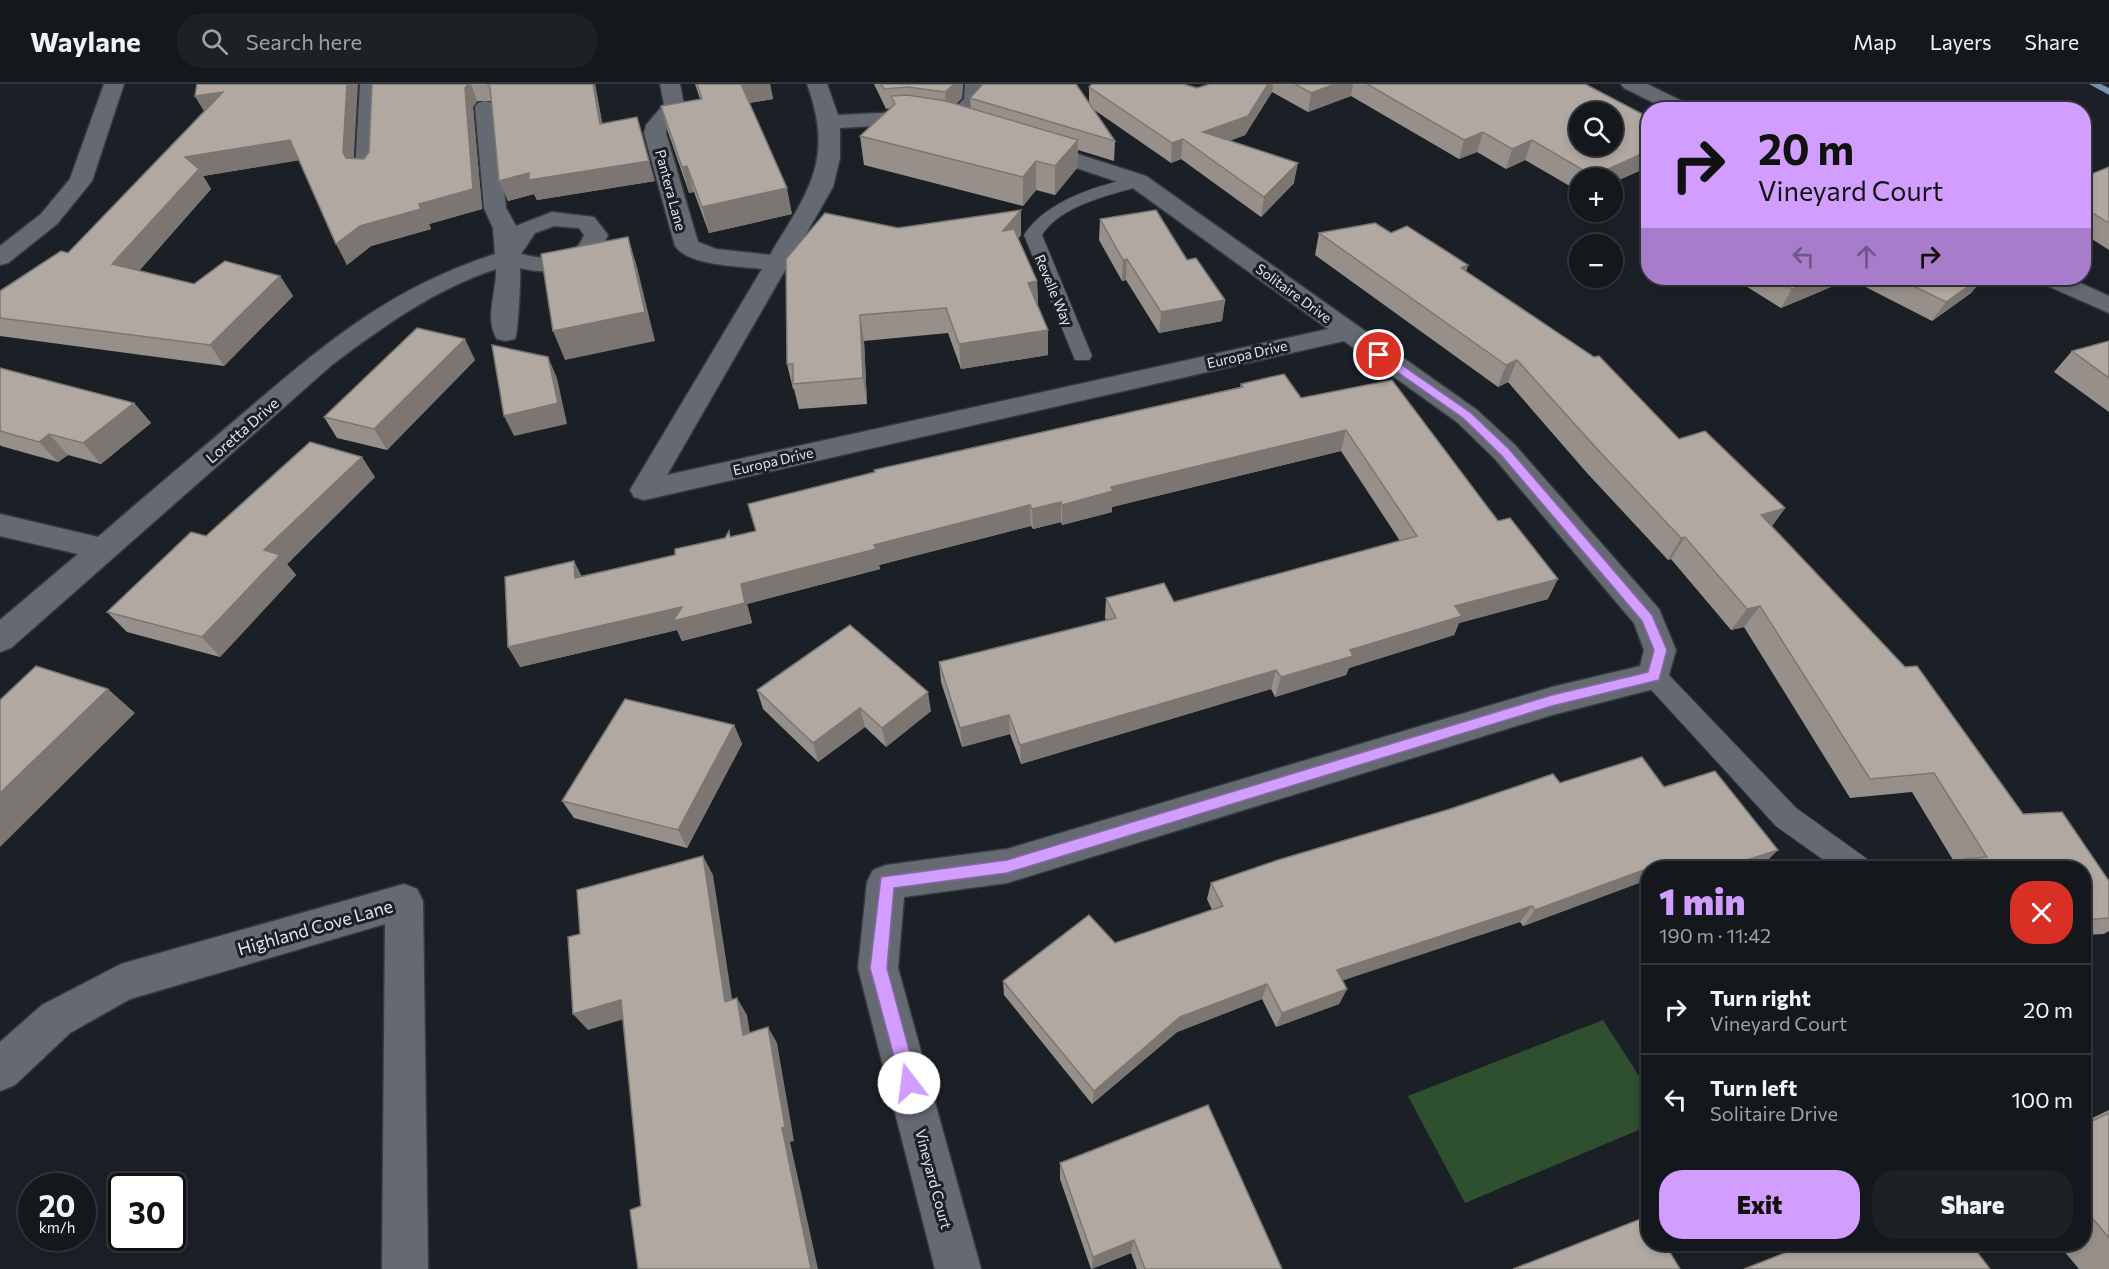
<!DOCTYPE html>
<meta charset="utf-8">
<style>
:root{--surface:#14181d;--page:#1d2126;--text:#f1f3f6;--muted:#9da0a4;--line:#33373b;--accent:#d19dfe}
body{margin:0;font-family:Commissioner,sans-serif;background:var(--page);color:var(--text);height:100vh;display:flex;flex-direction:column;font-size:22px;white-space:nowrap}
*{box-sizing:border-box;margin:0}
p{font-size:20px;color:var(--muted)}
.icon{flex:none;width:33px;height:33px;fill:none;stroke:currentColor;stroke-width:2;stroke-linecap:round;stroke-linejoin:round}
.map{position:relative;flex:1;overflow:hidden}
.drawer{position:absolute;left:1641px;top:777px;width:450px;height:390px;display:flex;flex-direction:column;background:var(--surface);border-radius:24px;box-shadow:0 3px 9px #0003,0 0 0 2px var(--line)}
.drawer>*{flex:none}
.guide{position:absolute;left:1641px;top:18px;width:450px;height:183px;border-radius:24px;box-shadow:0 3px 9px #0003,0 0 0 2px var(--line);background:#d19dfe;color:#111;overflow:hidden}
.controls{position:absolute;left:1569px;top:18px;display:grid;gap:12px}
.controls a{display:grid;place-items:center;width:54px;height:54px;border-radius:50%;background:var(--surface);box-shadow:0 3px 9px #0003,0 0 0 2px var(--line);font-size:30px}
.speed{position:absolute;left:18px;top:1089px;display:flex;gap:12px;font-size:30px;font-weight:700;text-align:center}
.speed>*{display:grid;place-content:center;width:78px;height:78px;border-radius:50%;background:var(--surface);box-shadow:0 3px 9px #0003,0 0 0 2px var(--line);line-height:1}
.speed small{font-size:15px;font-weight:400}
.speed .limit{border:3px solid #111;border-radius:9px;background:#fff;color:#111}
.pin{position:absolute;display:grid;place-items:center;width:51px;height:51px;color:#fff;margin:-26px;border:3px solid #fff;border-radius:50%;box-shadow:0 2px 6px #0007}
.me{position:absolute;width:66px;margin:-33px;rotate:345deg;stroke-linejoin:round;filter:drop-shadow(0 0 4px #0008)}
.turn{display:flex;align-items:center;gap:21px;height:126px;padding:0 18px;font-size:27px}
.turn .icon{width:78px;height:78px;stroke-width:2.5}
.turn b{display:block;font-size:42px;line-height:51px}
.lanes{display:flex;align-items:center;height:57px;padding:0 18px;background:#0003;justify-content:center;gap:30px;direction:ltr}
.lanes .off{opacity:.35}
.round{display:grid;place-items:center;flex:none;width:63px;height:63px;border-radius:24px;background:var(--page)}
.headline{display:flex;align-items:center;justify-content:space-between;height:102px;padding:0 18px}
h1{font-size:36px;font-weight:800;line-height:45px;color:var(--accent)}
.action{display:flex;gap:12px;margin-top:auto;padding:12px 18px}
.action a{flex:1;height:69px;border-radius:24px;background:var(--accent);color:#111;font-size:24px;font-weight:800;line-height:69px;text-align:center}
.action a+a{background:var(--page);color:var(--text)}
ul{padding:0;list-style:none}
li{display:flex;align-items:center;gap:18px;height:90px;padding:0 18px;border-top:2px solid var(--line)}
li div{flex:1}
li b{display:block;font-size:22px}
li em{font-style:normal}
header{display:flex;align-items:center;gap:36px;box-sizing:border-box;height:84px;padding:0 30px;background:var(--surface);border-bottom:2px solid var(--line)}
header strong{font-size:28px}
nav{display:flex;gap:33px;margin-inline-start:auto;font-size:21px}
.search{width:420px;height:54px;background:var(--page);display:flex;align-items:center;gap:15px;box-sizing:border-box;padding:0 21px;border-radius:24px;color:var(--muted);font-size:22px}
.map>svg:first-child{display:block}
.green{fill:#2e502f}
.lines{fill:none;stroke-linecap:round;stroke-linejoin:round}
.stream{fill:#7692ad;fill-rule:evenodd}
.service-casing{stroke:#363a40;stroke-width:2}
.minor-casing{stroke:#363a40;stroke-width:3}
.service{fill:#656a72;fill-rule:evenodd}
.minor{fill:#656a72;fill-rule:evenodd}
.wall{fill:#97908a}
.shaded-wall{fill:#7b7671}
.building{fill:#b0a8a1;stroke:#7b7671;stroke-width:1.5;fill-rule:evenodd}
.route{fill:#d19dfe;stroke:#8866a5;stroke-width:1.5}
.labels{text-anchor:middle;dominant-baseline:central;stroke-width:6;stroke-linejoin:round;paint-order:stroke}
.far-street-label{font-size:14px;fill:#e2e5ea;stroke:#1b2027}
.street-label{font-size:15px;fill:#e2e5ea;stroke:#1b2027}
.near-street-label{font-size:18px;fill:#e2e5ea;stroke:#1b2027}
</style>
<header>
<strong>Waylane</strong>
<div class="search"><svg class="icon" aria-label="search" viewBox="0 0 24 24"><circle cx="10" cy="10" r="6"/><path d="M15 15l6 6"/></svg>Search here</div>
<nav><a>Map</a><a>Layers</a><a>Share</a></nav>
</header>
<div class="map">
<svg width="2109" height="1185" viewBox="0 0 2109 1185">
<rect width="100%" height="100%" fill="#1b2027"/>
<!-- green -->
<polygon class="green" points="1603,936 1648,1006 1648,1042 1465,1119 1408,1012"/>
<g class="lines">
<!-- stream -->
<polygon class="stream" points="2089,0 2101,0 2109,4 2109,11"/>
<defs>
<g id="service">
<path d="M1138,92L1147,97L1144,101C1111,111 1062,120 1042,151L1092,272L1089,276H1075L1024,151C1048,115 1098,102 1138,92Z"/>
<polygon points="1654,582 1663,585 1796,724 1867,775 1871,784 1835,784 1776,742 1645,599 1641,592 1645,585"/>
</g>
<g id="minor">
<polygon points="104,0 124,0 92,97 57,140 8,179 0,181 0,162 41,130 70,95"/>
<polygon points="360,0 380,0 377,88 374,93 358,93 355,88"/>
<path d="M660,0H680L684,21L667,42L666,49L698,158L716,165L770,171C808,107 835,76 807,0H827L838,31L923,27L930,29L933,33L930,37L923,39L840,44V74L833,103L667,391L1328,245L1130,102L1026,67L1023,62L1026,57L1034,56L1146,92L1477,326L1515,361L1659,525L1676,566L1666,601L1654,605L1552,631L1007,799L904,813L898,884L981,1185H935L858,884L867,798L873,786L886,781L1007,765L1552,603L1640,582L1644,566L1634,539L1495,375L1457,338L1344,257L644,416L634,413L630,406L762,185C739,182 689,182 675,162L644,49L646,41L664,20Z"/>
<polygon points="965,0 985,0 984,17 958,41 944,41 941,37 964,15"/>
<polygon points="1621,0 1647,0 1692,22 1695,26 1668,26 1624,4"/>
<path d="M485,17L492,19L495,23L506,124L516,142L552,128L594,133L608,151L598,172C572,187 549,191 520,184C521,194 518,250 515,255L506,257L497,255C484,235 497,207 496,185C435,205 384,242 333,280L11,564L0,568V536L78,470L0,452V430L98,453C145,412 193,372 240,332C323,261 389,204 495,170L493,144L484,124L475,23L478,19ZM554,142L579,144L584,151C574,178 545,176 521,170L535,149Z"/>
<polygon points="2038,194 2069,194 2109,212 2109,229 2041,199"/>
<polygon points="404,800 417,805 423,817 428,1185 382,1185 385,840 130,915 70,949 15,1001 0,1007 0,958 42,921 121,880"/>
</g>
</defs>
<!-- service casing -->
<use href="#service" class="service-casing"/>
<!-- minor casing -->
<use href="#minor" class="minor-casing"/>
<!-- service -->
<use href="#service" class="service"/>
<!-- minor -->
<use href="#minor" class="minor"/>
</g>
<!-- wall -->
<g class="wall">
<polygon points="372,0 595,0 602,39 655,97 537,116 534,110 508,117 491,17 477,17 473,23 482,125 429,140 431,145 371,162 347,181 299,76 203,92 211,105 139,187 194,200 280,192 293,212 224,282 0,252 0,207 68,169 204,27 195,12 354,75 364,75 369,68"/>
<polygon points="695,0 770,0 773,15 749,19 792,130 709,149 694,108 689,109 668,48 661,22 700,15"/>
<polygon points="874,0 963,0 962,14 956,20 971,24 970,14 1089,18 1089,3 1197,4 1210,0 1585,0 1648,33 1648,83 1612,99 1612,94 1580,94 1580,108 1525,76 1506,85 1477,68 1459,75 1351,12 1308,28 1272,8 1245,51 1229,57 1294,99 1261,133 1181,75 1171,79 1093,25 1115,57 1114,77 1078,66 1077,84 1055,111 1036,106 1023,122 864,81 860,52 890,24 886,25"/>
<polygon points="2109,83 2109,166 2084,150 2084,93"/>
<polygon points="1100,135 1187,176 1225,216 1222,237 1159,249 1126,196 1122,197 1099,156"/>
<polygon points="898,144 1021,151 1018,155 1037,197 1038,221 1048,271 961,285 948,249 864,257 867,320 799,325 794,305 793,305 787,280"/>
<polygon points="1319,149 1391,149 1468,181 1466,188 1679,355 1785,424 1772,442 2023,730 2109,797 2109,847 2104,850 2084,851 2084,784 1951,784 1956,781 1912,708 1850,714 1744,543 1731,546 1671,475 1668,476 1587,389 1508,298 1498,303 1315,171"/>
<polygon points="1733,194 1983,194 1971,209 1932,237 1850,195 1781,224"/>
<polygon points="2109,257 2109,328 2054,288 2072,267"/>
<polygon points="475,276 387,366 337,354 324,333"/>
<polygon points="0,284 134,319 151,339 101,380 68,371 58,378 1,362 0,361"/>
<polygon points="1392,296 1548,515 1459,539 1454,551 1349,584 1346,591 1275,613 1271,605 1021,680 1010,650 962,663 941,598 939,578 1106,536 1105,534 1106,514 1174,518 1400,457 1341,367 1112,423 1112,428 1062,441 1061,438 1033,445 1031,442 879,481 880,485 747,520 752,539 682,557 677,546 520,583 574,477 581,492 675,471 725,454 756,447 874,388 874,386 1240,303 1241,300 1301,314"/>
<polygon points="375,393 287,480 296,491 220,573 127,548 107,528 206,452"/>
<polygon points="757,606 931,627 886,663 865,643 818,678 763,625"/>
<polygon points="734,641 742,660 687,764 574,734 562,717"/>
<polygon points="1560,699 1664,703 1761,783 1755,784 1648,784 1648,812 1639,799 1523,842 1520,838 1342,896 1347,905 1339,920 1276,943 1262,915 1177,948 1092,1020 1004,911 1003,897 1212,826 1207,815 1211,799"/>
<polygon points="2109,1026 2109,1185 2079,1185 2058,1160 2084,1160 2084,1038"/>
<polygon points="1060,1079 1282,1185 1137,1185 1131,1169 1091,1185 1060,1095"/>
</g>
<!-- shaded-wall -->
<g class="shaded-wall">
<polygon points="347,0 358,0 353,88 343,68"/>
<polygon points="468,0 471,0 477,17 473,23 482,125 429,140 431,145 371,162 347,181 336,160 360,142"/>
<polygon points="593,0 595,0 606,59 600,40"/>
<polygon points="739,0 770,0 773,15 744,20"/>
<polygon points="954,0 963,0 962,14 946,28 945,8"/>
<polygon points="1268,0 1273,0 1272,8 1245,51 1200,68 1203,48"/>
<polygon points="1335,0 1353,0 1351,12 1308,28 1311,9"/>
<polygon points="223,8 207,31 195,12"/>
<polygon points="637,33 655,97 537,116 534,110 508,117 499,97"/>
<polygon points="1483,48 1477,68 1459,75 1464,56"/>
<polygon points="1183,55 1181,75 1171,79 1172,59"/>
<polygon points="290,56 301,76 203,92 211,105 127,200 112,180 185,73"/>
<polygon points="1078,56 1077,84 1055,111 1055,82"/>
<polygon points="1532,56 1525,76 1506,85 1512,65"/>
<polygon points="1648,67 1648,83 1612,99 1612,94 1592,94 1593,92"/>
<polygon points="1036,77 1036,106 1023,122 1023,93"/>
<polygon points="1298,79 1294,99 1261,133 1264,113"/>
<polygon points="687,82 694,108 689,109 682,83"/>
<polygon points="787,104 792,130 709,149 702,123"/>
<polygon points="1021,126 1021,151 1004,172 1003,147"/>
<polygon points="628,153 637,183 655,257 565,276 553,247"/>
<polygon points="1127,175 1126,196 1122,197 1123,176"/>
<polygon points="1468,181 1461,203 1461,184"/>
<polygon points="280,192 293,212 224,282 210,261"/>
<polygon points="1820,194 1851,194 1850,195 1781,224 1792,205"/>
<polygon points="1980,194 1983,194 1971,209 1932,237 1946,218"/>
<polygon points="1037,197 1038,222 1028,199"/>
<polygon points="1225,216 1222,237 1159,249 1161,228"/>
<polygon points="860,231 864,257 867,320 863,294"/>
<polygon points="1048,246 1048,271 961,285 959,260"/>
<polygon points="465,255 475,276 387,366 374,345"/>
<polygon points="548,273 557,294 567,340 514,352 504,332"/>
<polygon points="1517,276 1508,298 1498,303 1506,281"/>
<polygon points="134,319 151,339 101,380 83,359"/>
<polygon points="1346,346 1341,367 1112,423 1112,428 1062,441 1062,421 1111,403"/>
<polygon points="49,350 68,371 58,378 39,358"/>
<polygon points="362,373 375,393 287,480 296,491 220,573 202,553 264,466"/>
<polygon points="1061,418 1061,438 1033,445 1032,425"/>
<polygon points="1030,421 1031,442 879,481 880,485 747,520 752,539 682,557 677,546 520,583 508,563 682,523 741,500 874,461"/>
<polygon points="1785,424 1769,446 1761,431"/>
<polygon points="1685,453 1671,475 1668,476 1681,454"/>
<polygon points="574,477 584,497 575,494"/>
<polygon points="1558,495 1548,515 1459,539 1454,551 1349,584 1346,591 1275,613 1281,593 1455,522"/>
<polygon points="1760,522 1744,543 1731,546 1747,525"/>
<polygon points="1276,586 1271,605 1021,680 1020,661"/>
<polygon points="108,605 135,629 0,763 0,709"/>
<polygon points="928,608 931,627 886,663 882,644"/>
<polygon points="860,624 865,643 818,678 813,659"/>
<polygon points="1009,631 1010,650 962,663 960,644"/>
<polygon points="734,641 742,660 687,764 678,746"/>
<polygon points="1778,766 1761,783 1755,784 1722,784"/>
<polygon points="703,772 713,791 735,934 725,918"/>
<polygon points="1654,782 1652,784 1648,784 1648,788 1639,799 1523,842 1535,826"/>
<polygon points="1532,822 1520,838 1329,901 1337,886"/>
<polygon points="1267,900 1262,915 1177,948 1092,1020 1094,1007 1180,933"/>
<polygon points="1347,905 1339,920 1276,943 1282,929"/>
<polygon points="737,914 747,931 753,967 743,951"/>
<polygon points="621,916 634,932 588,946 573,930"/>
<polygon points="768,943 777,959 794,1057 790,1058 818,1185 811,1185 782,1044"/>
<polygon points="1134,1156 1131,1169 1092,1185 1093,1173"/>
</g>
<!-- building -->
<g class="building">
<polygon points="197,0 347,0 343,68 346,74 364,75 369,68 372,0 468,0 465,4 473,105 419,120 421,125 360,142 336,160 290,56 185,73 199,85 112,180 194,200 225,177 280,192 210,261 0,234 0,207 61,167 68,169 223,8 195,12"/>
<polygon points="487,0 593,0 600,40 637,33 649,77 529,96 529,89 499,97 490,3"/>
<polygon points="697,0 741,0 787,104 702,123 687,82 682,83 661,22 702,15"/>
<polygon points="881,0 954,0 945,8 908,3 884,5"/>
<polygon points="983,0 1076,0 1115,57 970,14"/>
<polygon points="1092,0 1183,0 1197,4 1210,0 1268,0 1248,32 1203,48 1298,79 1264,113 1183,55 1172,59 1089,3"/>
<polygon points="1295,0 1335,0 1311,9"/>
<path d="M1367,0H1585L1648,33V67L1593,92L1532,56L1512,65L1483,48L1464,56ZM1580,28H1612V62H1580Z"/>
<polygon points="907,11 946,17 1078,56 1055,82 1036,77 1023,93 860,52 895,20 891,12"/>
<polygon points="2109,83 2109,139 2084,124 2084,93"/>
<polygon points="1021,126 1003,147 1014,145 1037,197 1028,199 1048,246 959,260 946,224 860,231 863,294 793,300 793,280 787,280 786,175 825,129 898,144"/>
<polygon points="1156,126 1187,176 1196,174 1225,216 1161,228 1127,175 1123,176 1100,135"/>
<polygon points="1375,139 1391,149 1407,142 1468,181 1461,184 1594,273 1599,272 1679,355 1705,347 1785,424 1761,431 1905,583 1917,582 2023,730 2062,728 2109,797 2109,834 2084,836 2084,784 1970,784 1964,775 1987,773 1934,689 1870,695 1760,522 1747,525 1685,453 1681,454 1599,367 1517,276 1506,281 1319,149"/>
<polygon points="628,153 645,228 553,247 541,170"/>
<polygon points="1773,194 1820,194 1792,205"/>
<polygon points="1897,194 1980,194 1946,218"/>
<polygon points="417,244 465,255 374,345 324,333"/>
<polygon points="2109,257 2109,294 2072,267"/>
<polygon points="492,261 548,273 558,319 504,332"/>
<polygon points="0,284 134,319 83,359 49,350 39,358 0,347"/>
<polygon points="1284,290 1301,314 1392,296 1498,437 1510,434 1558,495 1455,522 1462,532 1350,566 1353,572 1281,593 1276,586 1020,661 1009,631 960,644 939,578 1116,534 1106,514 1164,499 1174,518 1417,452 1346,346 1111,403 1113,407 1062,421 1061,418 1032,425 1030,421 874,461 876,465 741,500 745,519 673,537 682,523 508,563 505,493 574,477 575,494 675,471 675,465 725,454 729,447 730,453 756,447 748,420 875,388 874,386 1243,303 1241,300"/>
<polygon points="310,358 362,373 264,466 280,471 202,553 107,528 191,448 206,452"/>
<polygon points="850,541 928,608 882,644 860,624 813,659 757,606"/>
<polygon points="36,582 108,605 0,709 0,616"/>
<polygon points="625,615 734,641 678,746 562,717"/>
<polygon points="1642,673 1664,703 1715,687 1778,766 1722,784 1656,784 1654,782 1535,826 1532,822 1337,886 1347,905 1282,929 1267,900 1180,933 1094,1007 1003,897 1089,831 1115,859 1223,822 1211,799 1278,776 1450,725 1553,690 1560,699"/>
<polygon points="703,772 725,918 737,914 743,951 768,943 785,1043 782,1044 811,1185 638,1185 630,1126 641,1122 621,916 573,930 568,853 580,850 577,806"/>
<polygon points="1208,1021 1282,1185 1145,1185 1134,1156 1093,1173 1060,1079"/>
<polygon points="2109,1029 2109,1154 2084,1124 2084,1041"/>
<polygon points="1648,1132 1648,1160 1665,1160 1680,1185 1513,1185"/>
<polygon points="1807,1160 1971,1160 1990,1185 1744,1185"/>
</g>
<!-- route -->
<polygon class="route" points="1376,268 1383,268 1471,329 1509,365 1652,531 1667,566 1659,596 1552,622 1007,789 894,804 887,884 918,999 915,1006 909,1008 903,1006 870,884 881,793 1007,776 1552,611 1648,588 1654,566 1642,537 1501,371 1463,334 1376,273"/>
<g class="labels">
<!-- far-street labels -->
<g class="far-street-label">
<text transform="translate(671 106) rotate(75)">Pantera Lane</text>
<text transform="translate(1054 206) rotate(67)">Revelle Way</text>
<text transform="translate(1294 209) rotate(36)">Solitaire Drive</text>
<text transform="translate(1247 270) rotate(-13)">Europa Drive</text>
<text transform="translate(773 377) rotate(-13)">Europa Drive</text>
</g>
<!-- street labels -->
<g class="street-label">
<text transform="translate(242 346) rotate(-41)">Loretta Drive</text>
<text transform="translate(934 1095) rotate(75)">Vineyard Court</text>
</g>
<!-- near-street labels -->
<g class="near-street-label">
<text transform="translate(315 843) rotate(-16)">Highland Cove Lane</text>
</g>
</g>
</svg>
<div class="controls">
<a><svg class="icon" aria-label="search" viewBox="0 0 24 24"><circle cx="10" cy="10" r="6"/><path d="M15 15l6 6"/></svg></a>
<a>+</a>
<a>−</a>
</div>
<div class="speed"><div>20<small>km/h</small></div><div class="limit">30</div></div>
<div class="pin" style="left:1379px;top:271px;background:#d93025"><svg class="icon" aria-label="arrive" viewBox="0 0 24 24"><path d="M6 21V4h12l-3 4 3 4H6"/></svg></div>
<svg class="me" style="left:909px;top:999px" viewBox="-20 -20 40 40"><circle r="19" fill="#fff"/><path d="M0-13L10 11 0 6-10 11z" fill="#d19dfe"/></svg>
<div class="guide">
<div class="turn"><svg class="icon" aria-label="right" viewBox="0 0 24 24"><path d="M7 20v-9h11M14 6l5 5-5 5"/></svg><div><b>20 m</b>Vineyard Court</div></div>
<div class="lanes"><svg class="icon off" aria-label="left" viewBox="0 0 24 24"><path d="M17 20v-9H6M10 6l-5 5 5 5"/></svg><svg class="icon off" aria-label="ahead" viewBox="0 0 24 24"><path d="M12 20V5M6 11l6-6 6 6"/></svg><svg class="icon" aria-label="right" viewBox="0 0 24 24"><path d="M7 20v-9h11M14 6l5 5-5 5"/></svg></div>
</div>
<section class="drawer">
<div class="headline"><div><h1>1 min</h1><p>190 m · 11:42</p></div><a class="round" style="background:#d93025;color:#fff"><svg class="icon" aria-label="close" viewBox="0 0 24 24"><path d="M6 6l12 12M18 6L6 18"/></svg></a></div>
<ul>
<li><svg class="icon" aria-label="right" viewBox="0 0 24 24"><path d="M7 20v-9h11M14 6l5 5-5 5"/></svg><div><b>Turn right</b><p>Vineyard Court</p></div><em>20 m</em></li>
<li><svg class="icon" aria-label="left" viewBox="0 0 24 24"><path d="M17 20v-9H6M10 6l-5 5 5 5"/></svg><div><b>Turn left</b><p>Solitaire Drive</p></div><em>100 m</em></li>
</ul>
<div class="action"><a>Exit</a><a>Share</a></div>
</section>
</div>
